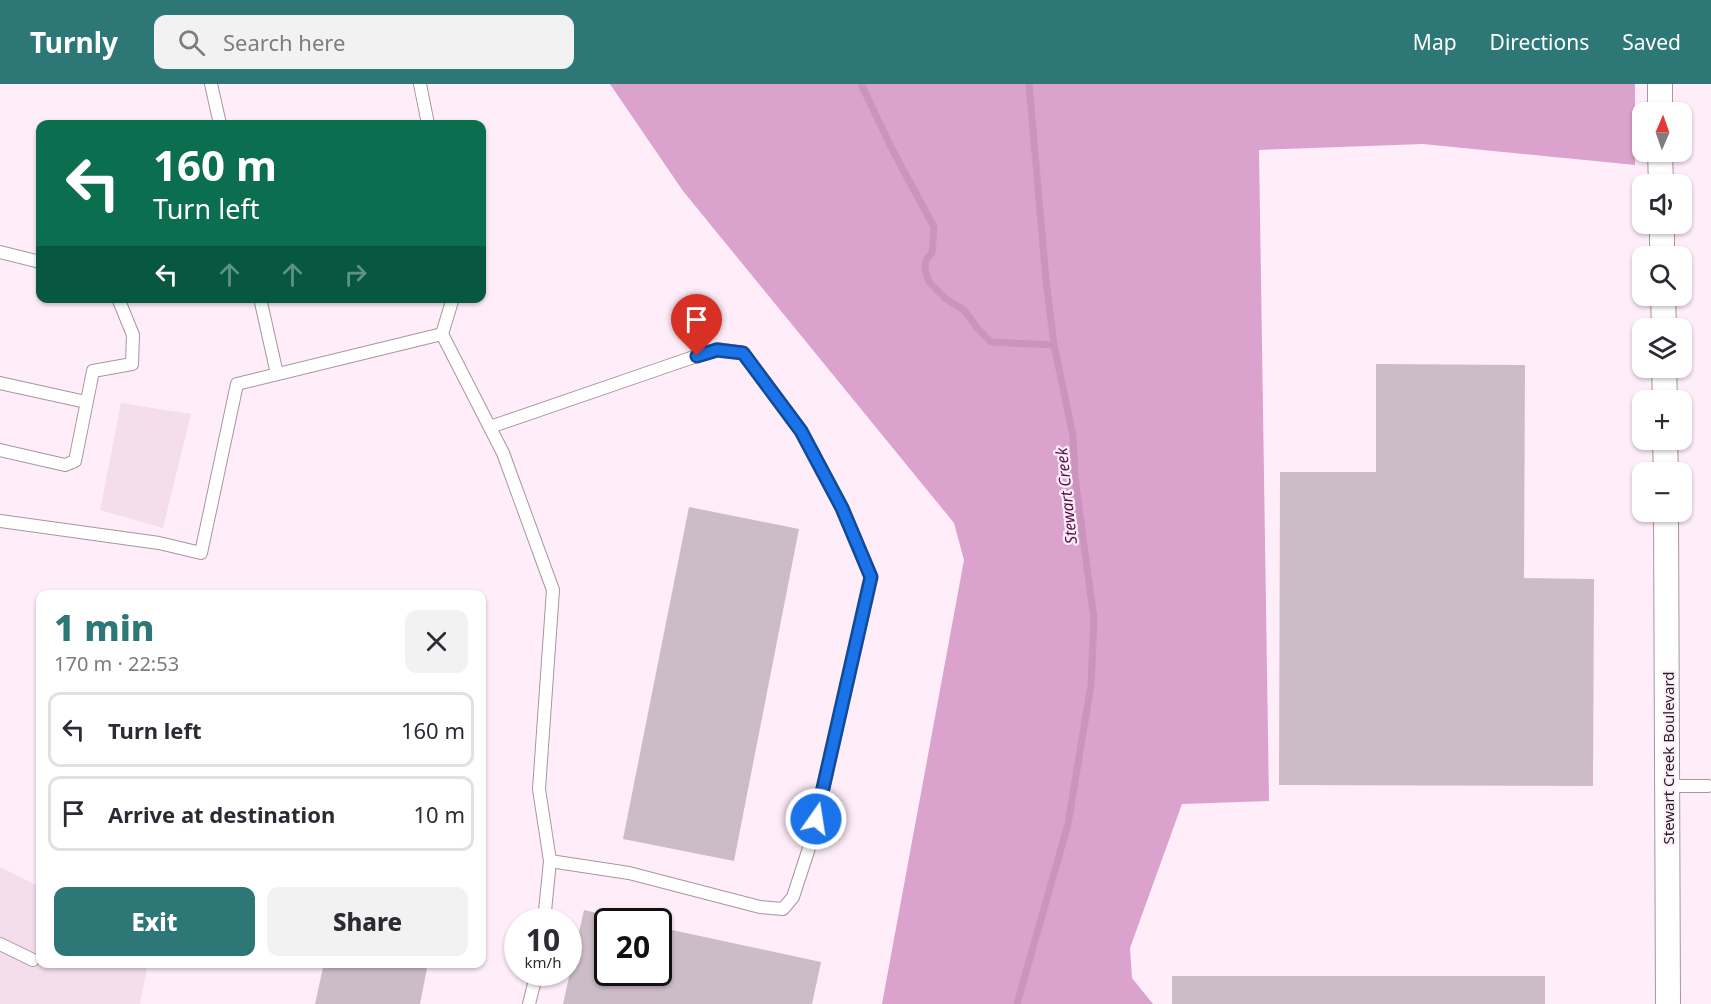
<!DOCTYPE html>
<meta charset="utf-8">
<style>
:root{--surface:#fff;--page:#f2f2f3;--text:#2b2b33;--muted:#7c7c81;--line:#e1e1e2;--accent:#2d7777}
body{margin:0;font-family:"Noto Sans",sans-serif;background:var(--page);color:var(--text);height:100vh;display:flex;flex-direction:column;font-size:22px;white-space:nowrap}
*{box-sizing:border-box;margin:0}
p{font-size:20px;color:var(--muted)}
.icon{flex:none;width:33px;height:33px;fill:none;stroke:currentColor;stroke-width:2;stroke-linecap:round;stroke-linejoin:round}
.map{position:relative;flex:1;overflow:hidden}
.sheet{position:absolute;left:36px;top:506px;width:450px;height:378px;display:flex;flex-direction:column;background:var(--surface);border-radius:12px;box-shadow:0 2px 4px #0004}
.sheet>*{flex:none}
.banner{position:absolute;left:36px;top:36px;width:450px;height:183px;border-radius:12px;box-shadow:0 2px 4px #0004;background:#0b6e4f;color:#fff;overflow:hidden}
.needle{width:39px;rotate:2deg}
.buttons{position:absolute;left:1632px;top:18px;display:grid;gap:12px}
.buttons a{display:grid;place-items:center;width:60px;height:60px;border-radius:12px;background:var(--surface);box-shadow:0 2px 4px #0004;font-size:30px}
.speed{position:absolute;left:504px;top:824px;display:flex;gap:12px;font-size:30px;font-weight:700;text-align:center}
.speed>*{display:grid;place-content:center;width:78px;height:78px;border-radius:50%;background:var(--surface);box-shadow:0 2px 4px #0004;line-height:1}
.speed small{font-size:15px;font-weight:400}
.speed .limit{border:3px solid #111;border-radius:9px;background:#fff;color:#111}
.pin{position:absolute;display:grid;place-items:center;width:51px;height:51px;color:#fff;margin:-62px -26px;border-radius:50% 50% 50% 0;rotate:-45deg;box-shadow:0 0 6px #0007}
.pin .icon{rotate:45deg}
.me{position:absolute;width:66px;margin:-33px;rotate:13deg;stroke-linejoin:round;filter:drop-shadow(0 0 4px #0008)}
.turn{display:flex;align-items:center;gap:21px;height:126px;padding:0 18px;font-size:27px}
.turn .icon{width:78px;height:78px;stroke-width:2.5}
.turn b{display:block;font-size:42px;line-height:51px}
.lanes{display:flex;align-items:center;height:57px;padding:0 18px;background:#0003;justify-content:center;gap:30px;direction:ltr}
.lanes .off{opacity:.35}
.round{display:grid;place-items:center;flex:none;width:63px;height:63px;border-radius:12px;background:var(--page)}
.overview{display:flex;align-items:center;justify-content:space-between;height:102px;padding:0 18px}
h1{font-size:36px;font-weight:800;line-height:45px;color:var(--accent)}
.primary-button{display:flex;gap:12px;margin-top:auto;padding:12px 18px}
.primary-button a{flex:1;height:69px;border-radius:12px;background:var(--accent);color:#fff;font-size:24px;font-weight:800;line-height:69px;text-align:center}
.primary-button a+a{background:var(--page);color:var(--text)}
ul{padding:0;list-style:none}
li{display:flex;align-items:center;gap:18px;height:75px;margin:0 12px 9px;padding:0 6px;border:3px solid var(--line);border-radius:12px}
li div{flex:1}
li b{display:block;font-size:22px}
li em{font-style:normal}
header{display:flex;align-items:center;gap:36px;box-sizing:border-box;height:84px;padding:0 30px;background:var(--accent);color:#fff}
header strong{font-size:28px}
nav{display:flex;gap:33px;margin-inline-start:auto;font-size:21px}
.search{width:420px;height:54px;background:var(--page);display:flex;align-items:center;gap:15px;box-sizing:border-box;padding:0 21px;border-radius:12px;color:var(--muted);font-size:22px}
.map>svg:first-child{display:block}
.built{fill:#f4dded}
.forest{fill:#dba2cd}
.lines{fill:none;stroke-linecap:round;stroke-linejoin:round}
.stream{stroke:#cb93bd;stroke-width:7}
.building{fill:#ccbcc7}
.service-casing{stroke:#a596a1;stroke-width:14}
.minor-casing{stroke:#a596a1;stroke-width:26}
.service{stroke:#fff;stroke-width:12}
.minor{stroke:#fff;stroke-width:24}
.route-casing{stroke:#114b97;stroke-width:15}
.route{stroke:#1a73e8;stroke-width:10}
.labels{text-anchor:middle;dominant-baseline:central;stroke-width:4.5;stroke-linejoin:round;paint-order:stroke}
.street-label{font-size:15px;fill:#231d22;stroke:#ffeefa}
.water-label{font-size:16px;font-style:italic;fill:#510f47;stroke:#ffeefa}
</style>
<header>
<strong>Turnly</strong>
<div class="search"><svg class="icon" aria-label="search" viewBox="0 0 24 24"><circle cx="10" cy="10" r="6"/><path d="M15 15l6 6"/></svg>Search here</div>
<nav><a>Map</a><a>Directions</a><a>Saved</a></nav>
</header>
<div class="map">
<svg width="1711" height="920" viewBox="0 0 1711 920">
<rect width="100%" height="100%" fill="#ffeefa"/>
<!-- built -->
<g class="built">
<polygon points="121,319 191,330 163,444 100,426"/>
<polygon points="0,783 40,803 40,879 148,879 140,920 0,920"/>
</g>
<!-- forest -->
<polygon class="forest" points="610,0 1635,0 1635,81 1423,60 1259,66 1269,717 1182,720 1130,864 1132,894 1153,920 882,920 964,476 954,439 683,107"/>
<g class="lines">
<!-- stream -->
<g class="stream">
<polyline points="861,0 893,67 934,143 932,169 926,176 925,186 929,198 946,215 964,226 978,245 991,258 1054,261"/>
<polyline points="1017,920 1068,740 1091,601 1094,535 1075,394 1073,352 1054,261 1046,196 1029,0"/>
</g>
</g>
<!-- building -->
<g class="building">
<polygon points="1376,280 1525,281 1524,494 1594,495 1593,702 1279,701 1280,388 1376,388"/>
<polygon points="689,423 799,445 734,777 623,755"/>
<polygon points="584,826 633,837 608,837 608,888 658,888 658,843 821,878 812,920 563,920"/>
<polygon points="324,879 428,879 420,920 315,920"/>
<rect x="1172" y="892" width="373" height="28"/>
</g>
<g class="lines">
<defs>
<g id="service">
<polyline points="211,0 220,40"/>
<polyline points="420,0 428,40"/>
<polyline points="0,168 40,178"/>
<polyline points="260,214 277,290"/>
<polyline points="442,250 453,214"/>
<polyline points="0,299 86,318"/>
<polyline points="490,343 717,265 743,269 801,347 842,424 871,493 811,758 793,813 783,825 760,823 629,789 550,777"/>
<polyline points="0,366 65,381 75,377 93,287 132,280 133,251 118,214"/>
<polyline points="0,437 159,459 201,469 237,300 442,250 503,369 553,506 539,705 550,777 544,837"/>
<polyline points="1668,702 1708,702"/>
<polyline points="0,860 33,876"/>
<polyline points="529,920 537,888"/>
</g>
<g id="minor">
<polyline points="1660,0 1660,28"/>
<polyline points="1660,68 1661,100"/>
<polyline points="1662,140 1662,172"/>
<polyline points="1663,212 1664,244"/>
<polyline points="1664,284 1665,316"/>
<polyline points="1665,356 1666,388"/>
<polyline points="1666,428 1668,920"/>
</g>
</defs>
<!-- service casing -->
<use href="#service" class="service-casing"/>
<!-- minor casing -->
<use href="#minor" class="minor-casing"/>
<!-- service -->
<use href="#service" class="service"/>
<!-- minor -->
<use href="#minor" class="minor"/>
</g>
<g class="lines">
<defs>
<polyline id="route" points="697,272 717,266 743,269 801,347 842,424 871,493 816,735"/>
</defs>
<!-- route casing -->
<use href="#route" class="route-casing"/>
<!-- route -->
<use href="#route" class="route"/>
</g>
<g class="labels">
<!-- street labels -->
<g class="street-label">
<text transform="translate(1668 674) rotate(-90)">Stewart Creek Boulevard</text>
</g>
<!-- water labels -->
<g class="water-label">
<text transform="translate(1066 412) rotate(-96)">Stewart Creek</text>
</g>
</g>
</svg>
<div class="buttons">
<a><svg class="needle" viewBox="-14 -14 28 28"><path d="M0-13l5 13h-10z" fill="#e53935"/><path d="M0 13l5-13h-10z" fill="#7c7c81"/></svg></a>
<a><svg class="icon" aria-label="sound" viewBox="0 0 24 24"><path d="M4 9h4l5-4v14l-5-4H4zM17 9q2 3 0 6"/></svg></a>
<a><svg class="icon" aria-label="search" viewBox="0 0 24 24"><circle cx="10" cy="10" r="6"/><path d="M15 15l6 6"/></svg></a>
<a><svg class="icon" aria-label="layers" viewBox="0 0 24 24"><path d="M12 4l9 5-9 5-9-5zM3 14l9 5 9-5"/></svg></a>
<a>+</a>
<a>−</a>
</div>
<div class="speed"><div>10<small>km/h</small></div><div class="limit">20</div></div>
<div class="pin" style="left:697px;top:272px;background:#d93025"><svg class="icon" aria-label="arrive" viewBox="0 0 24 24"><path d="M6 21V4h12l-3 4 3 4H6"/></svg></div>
<svg class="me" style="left:816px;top:735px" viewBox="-20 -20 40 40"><circle r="17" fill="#1a73e8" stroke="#fff" stroke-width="3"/><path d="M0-11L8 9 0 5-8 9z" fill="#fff"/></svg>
<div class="banner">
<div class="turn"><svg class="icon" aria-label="left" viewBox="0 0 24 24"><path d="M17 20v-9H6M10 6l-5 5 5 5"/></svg><div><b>160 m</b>Turn left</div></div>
<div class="lanes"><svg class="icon" aria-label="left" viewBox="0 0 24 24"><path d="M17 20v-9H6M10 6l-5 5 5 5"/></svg><svg class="icon off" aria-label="ahead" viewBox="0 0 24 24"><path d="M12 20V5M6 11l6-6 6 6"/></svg><svg class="icon off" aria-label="ahead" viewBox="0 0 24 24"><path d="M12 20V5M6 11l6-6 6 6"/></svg><svg class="icon off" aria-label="right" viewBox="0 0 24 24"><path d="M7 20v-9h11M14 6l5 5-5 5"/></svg></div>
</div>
<section class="sheet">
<div class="overview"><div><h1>1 min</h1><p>170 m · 22:53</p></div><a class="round"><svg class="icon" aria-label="close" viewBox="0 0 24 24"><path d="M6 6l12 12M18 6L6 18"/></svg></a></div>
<ul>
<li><svg class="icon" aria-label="left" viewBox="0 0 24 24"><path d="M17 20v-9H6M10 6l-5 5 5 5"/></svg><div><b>Turn left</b></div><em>160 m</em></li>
<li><svg class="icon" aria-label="arrive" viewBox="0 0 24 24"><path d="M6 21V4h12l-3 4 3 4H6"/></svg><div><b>Arrive at destination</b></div><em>10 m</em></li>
</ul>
<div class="primary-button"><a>Exit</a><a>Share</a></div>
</section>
</div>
